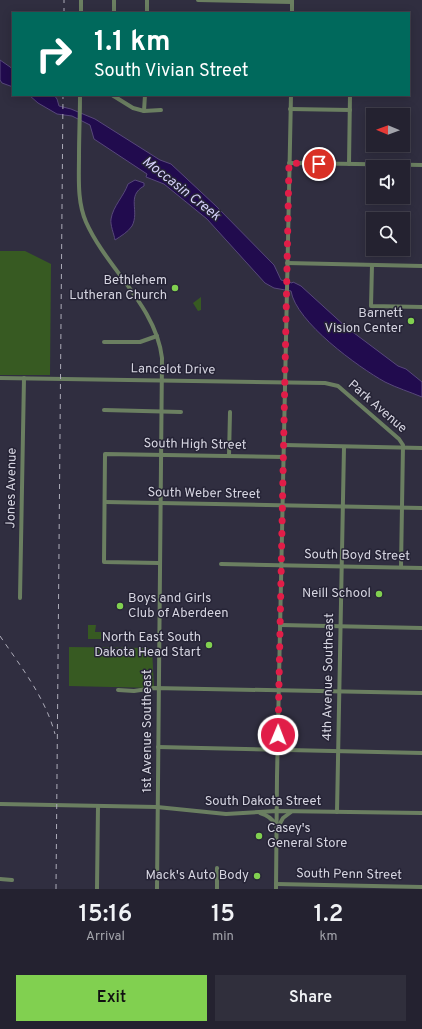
<!DOCTYPE html>
<style>
:root{--surface:#242230;--page:#302f3c;--text:#f1f3f6;--muted:#a3a4ab;--line:#413f4c;--accent:#81d050}
body{margin:0;font-family:Overpass,sans-serif;background:var(--page);color:var(--text);height:100vh;display:flex;flex-direction:column;font-size:15px;white-space:nowrap}
*{box-sizing:border-box;margin:0}
p{font-size:13px;color:var(--muted)}
.icon{flex:none;width:22px;height:22px;fill:none;stroke:currentColor;stroke-width:2;stroke-linecap:round;stroke-linejoin:round}
.map{position:relative;height:889px;overflow:hidden}
.details{display:flex;flex-direction:column;background:var(--surface);flex:1}
.details>*{flex:none}
.guide{position:absolute;left:12px;top:12px;width:398px;height:84px;border-radius:0px;box-shadow:0 2px 10px #0003,0 0 0 1px var(--line);background:#00695c;color:#fff;overflow:hidden}
.needle{width:26px;rotate:271deg}
.tools{position:absolute;left:366px;top:108px;display:grid;gap:8px}
.tools a{display:grid;place-items:center;width:44px;height:44px;border-radius:0px;background:var(--surface);box-shadow:0 2px 10px #0003,0 0 0 1px var(--line);font-size:20px}
.pin{position:absolute;display:grid;place-items:center;width:34px;height:34px;color:#fff;margin:-17px;border:2px solid #fff;border-radius:50%;box-shadow:0 1px 4px #0007}
.me{position:absolute;width:44px;margin:-22px;rotate:1deg;stroke-linejoin:round;filter:drop-shadow(0 0 3px #0008)}
.turn{display:flex;align-items:center;gap:14px;height:84px;padding:0 16px;font-size:18px}
.turn .icon{width:52px;height:52px;stroke-width:2.5}
.turn b{display:block;font-size:28px;line-height:34px}
.eta{display:flex;justify-content:space-evenly;align-items:center;height:68px;text-align:center}
.eta b{font-size:24px;font-weight:600;line-height:28px}
.action{display:flex;gap:8px;margin-top:auto;padding:8px 16px}
.action a{flex:1;height:46px;border-radius:0px;background:var(--accent);color:#111;font-size:16px;font-weight:600;line-height:46px;text-align:center}
.action a+a{background:var(--page);color:var(--text)}
.map>svg:first-child{display:block}
.green{fill:#375a22}
.water{fill:#210b4e;stroke:#57487a}
.lines{fill:none;stroke-linecap:round;stroke-linejoin:round}
.minor{stroke:#6b7f61;stroke-width:4}
.rail{stroke:#adacb9;stroke-width:1;stroke-dasharray:5 5;stroke-linecap:butt}
.route{stroke:#e11d48;stroke-width:7;stroke-dasharray:0 12.6}
.poi-dot{fill:#81d050;stroke:#262436;stroke-width:1.5}
.labels{text-anchor:middle;dominant-baseline:central;stroke-width:3;stroke-linejoin:round;paint-order:stroke}
.poi-label{font-size:13px;fill:#d6d5e1;stroke:#262436;text-anchor:end}
.street-label{font-size:13px;fill:#d6d5e1;stroke:#262436}
.water-label{font-size:14px;font-style:italic;fill:#d5d1fa;stroke:#262436}
</style>
<div class="map">
<svg width="422" height="889" viewBox="0 0 422 889">
<rect width="100%" height="100%" fill="#302e40"/>
<!-- green -->
<g class="green">
<polygon points="0,251 25,251 51,264 50,375 0,375"/>
<polygon points="201,297 201,310 198,311 193,303"/>
<polygon points="88,625 96,625 95,632 101,632 101,639 88,639"/>
<polygon points="69,647 152,648 154,688 69,686"/>
</g>
<!-- water -->
<g class="water">
<polygon points="0,60 13,69 13,87 2,83 0,80"/>
<path d="M29,95H54L57,99L59,106L71,109L95,119L160,160L171,164L216,206L274,265L281,280L292,283L293,282L301,286L346,327L398,366L406,369L422,382V397C410,392 397,388 385,382C358,367 296,322 291,291L274,288L265,283L207,219L164,184L146,177L147,174L144,172L94,139L90,125L72,116L57,114L38,103Z"/>
<path d="M135,180L144,183V186C126,196 140,211 132,226C128,232 121,236 115,240C114,234 110,225 111,219C113,206 124,196 128,184Z"/>
</g>
<g class="lines">
<!-- minor -->
<g class="minor">
<polyline points="198,0 292,2"/>
<polyline points="81,13 81,0"/>
<polyline points="114,13 114,0"/>
<polyline points="147,13 147,0"/>
<polyline points="292,13 292,0"/>
<path d="M80,95C80,115 79,136 79,156C79,178 77,201 86,222C107,269 156,306 162,358L157,889"/>
<polyline points="112,95 133,108 144,111 161,110"/>
<polyline points="290,109 350,110"/>
<polyline points="144,111 145,95"/>
<polyline points="289,163 422,165"/>
<polyline points="349,164 350,95"/>
<polyline points="287,263 422,266"/>
<polyline points="372,265 371,306 422,307"/>
<polyline points="104,342 140,342 157,336"/>
<polyline points="0,378 325,383 338,386 399,439 403,445 401,567"/>
<polyline points="104,410 181,412"/>
<polyline points="284,445 422,448"/>
<polyline points="229,456 230,412"/>
<polyline points="105,502 422,508"/>
<polyline points="159,563 104,562 105,454 284,457"/>
<polyline points="221,564 422,568"/>
<polyline points="20,598 24,378"/>
<polyline points="280,625 422,628"/>
<polyline points="118,690 134,691 154,688 422,693"/>
<polyline points="158,747 422,753"/>
<polyline points="0,804 157,807 226,814 277,811 422,813"/>
<polyline points="337,812 344,447"/>
<path d="M260,813C267,815 272,818 276,825"/>
<polyline points="278,827 283,818 291,812"/>
<polyline points="0,879 12,880"/>
<polyline points="276,884 422,887"/>
<polyline points="97,889 98,806"/>
<polyline points="217,889 217,868"/>
<polyline points="276,889 277,777 291,95"/>
</g>
<!-- rail -->
<g class="rail">
<polyline points="64,13 64,0"/>
<path d="M0,636C21,667 45,697 55,734"/>
<polyline points="56,889 63,95"/>
</g>
</g>
<g class="lines">
<!-- route -->
<polyline class="route" points="278,735 289,163 319,164"/>
</g>
<!-- markers -->
<g class="poi-dot">
<circle cx="175" cy="288" r="4"/>
<circle cx="411" cy="321" r="4"/>
<circle cx="379" cy="594" r="4"/>
<circle cx="120" cy="606" r="4"/>
<circle cx="209" cy="645" r="4"/>
<circle cx="259" cy="836" r="4"/>
<circle cx="257" cy="876" r="4"/>
</g>
<g class="labels">
<!-- poi labels -->
<g class="poi-label">
<text x="167" y="281">Bethlehem<tspan x="167" dy="15">Lutheran Church</tspan></text>
<text x="403" y="314">Barnett<tspan x="403" dy="15">Vision Center</tspan></text>
<text x="371" y="594">Neill School</text>
<text x="128" y="599" text-anchor="start">Boys and Girls<tspan x="128" dy="15">Club of Aberdeen</tspan></text>
<text x="201" y="638">North East South<tspan x="201" dy="15">Dakota Head Start</tspan></text>
<text x="267" y="829" text-anchor="start">Casey's<tspan x="267" dy="15">General Store</tspan></text>
<text x="249" y="876">Mack's Auto Body</text>
</g>
<!-- street labels -->
<g class="street-label">
<text transform="translate(173 370) rotate(1)">Lancelot Drive</text>
<text transform="translate(377 407) rotate(41)">Park Avenue</text>
<text transform="translate(195 445) rotate(1)">South High Street</text>
<text transform="translate(12 488) rotate(-89)">Jones Avenue</text>
<text transform="translate(204 494) rotate(1)">South Weber Street</text>
<text transform="translate(357 556) rotate(1)">South Boyd Street</text>
<text transform="translate(329 677) rotate(-89)">4th Avenue Southeast</text>
<text transform="translate(148 731) rotate(-90)">1st Avenue Southeast</text>
<text x="263" y="802">South Dakota Street</text>
<text transform="translate(349 875) rotate(1)">South Penn Street</text>
</g>
<!-- water labels -->
<g class="water-label">
<text transform="translate(181 189) rotate(38)">Moccasin Creek</text>
</g>
</g>
</svg>
<div class="tools">
<a><svg class="needle" viewBox="-14 -14 28 28"><path d="M0-13l5 13h-10z" fill="#e53935"/><path d="M0 13l5-13h-10z" fill="#a3a4ab"/></svg></a>
<a><svg class="icon" aria-label="sound" viewBox="0 0 24 24"><path d="M4 9h4l5-4v14l-5-4H4zM17 9q2 3 0 6"/></svg></a>
<a><svg class="icon" aria-label="search" viewBox="0 0 24 24"><circle cx="10" cy="10" r="6"/><path d="M15 15l6 6"/></svg></a>
</div>
<div class="pin" style="left:319px;top:164px;background:#d93025"><svg class="icon" aria-label="arrive" viewBox="0 0 24 24"><path d="M6 21V4h12l-3 4 3 4H6"/></svg></div>
<svg class="me" style="left:278px;top:735px" viewBox="-20 -20 40 40"><circle r="17" fill="#e11d48" stroke="#fff" stroke-width="3"/><path d="M0-11L8 9 0 5-8 9z" fill="#fff"/></svg>
<div class="guide">
<div class="turn"><svg class="icon" aria-label="right" viewBox="0 0 24 24"><path d="M7 20v-9h11M14 6l5 5-5 5"/></svg><div><b>1.1 km</b>South Vivian Street</div></div>
</div>
</div>
<section class="details">
<div class="eta">
<div><b>15:16</b><p>Arrival</p></div>
<div><b>15</b><p>min</p></div>
<div><b>1.2</b><p>km</p></div>
</div>
<div class="action"><a>Exit</a><a>Share</a></div>
</section>
